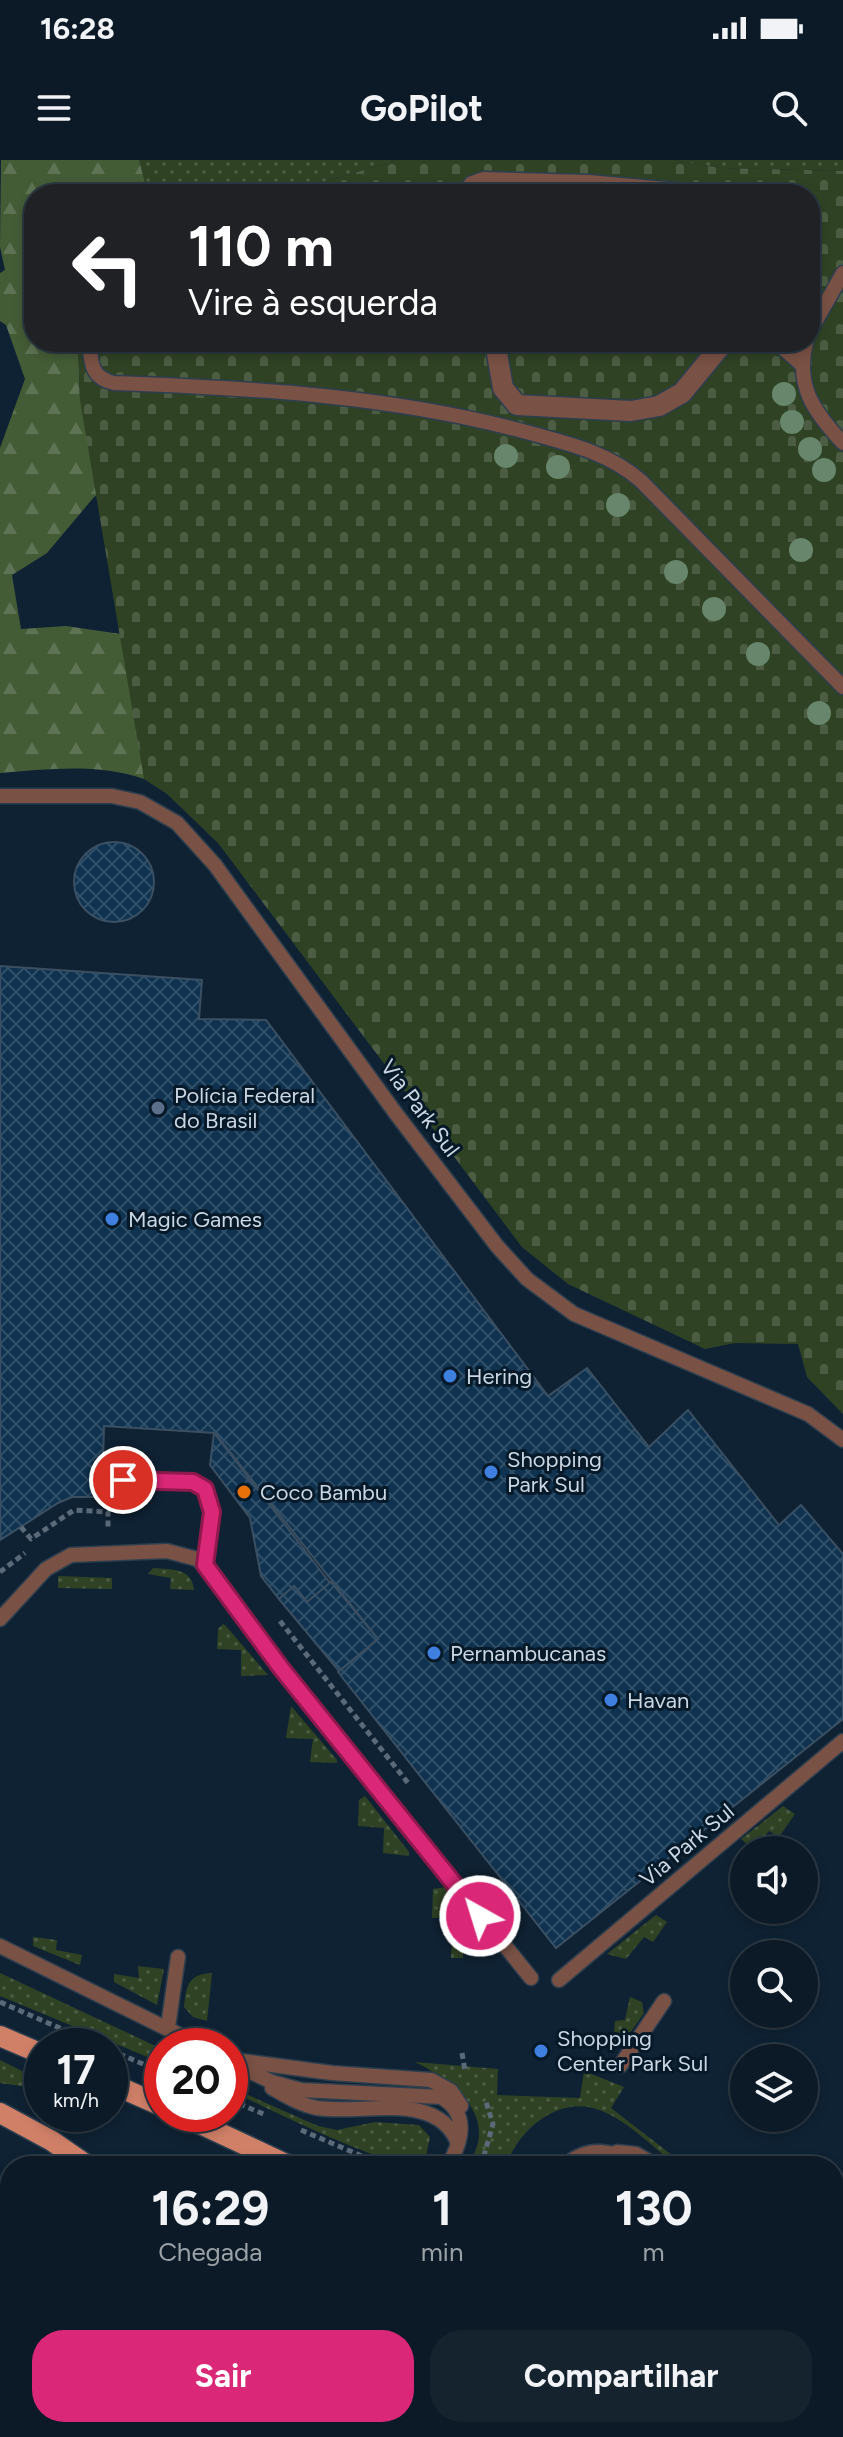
<!DOCTYPE html>
<html lang="pt">
<meta charset="utf-8">
<style>
:root{--surface:#0b1a26;--page:#14232e;--text:#f1f3f6;--muted:#9aa1a7;--line:#2b3843;--accent:#db2777}
body{margin:0;font-family:Figtree,sans-serif;background:var(--page);color:var(--text);height:100vh;display:flex;flex-direction:column;font-size:30px;white-space:nowrap}
*{box-sizing:border-box;margin:0}
p{font-size:26px;color:var(--muted)}
.icon{flex:none;width:44px;height:44px;fill:none;stroke:currentColor;stroke-width:2;stroke-linecap:round;stroke-linejoin:round}
.map{position:relative;flex:1;overflow:hidden}
.details{position:absolute;left:0px;top:1996px;width:844px;height:282px;display:flex;flex-direction:column;background:var(--surface);border-radius:32px 32px 0 0;box-shadow:0 4px 12px #0003,0 0 0 2px var(--line)}
.details>*{flex:none}
.banner{position:absolute;left:24px;top:24px;width:796px;height:168px;border-radius:32px;box-shadow:0 4px 12px #0003,0 0 0 2px var(--line);background:#202124;color:#fff;overflow:hidden}
.controls{position:absolute;left:730px;top:1676px;display:grid;gap:16px}
.controls a{display:grid;place-items:center;width:88px;height:88px;border-radius:50%;background:var(--surface);box-shadow:0 4px 12px #0003,0 0 0 2px var(--line);font-size:40px}
.speed{position:absolute;left:24px;top:1868px;display:flex;gap:16px;font-size:40px;font-weight:700;text-align:center}
.speed>*{display:grid;place-content:center;width:104px;height:104px;border-radius:50%;background:var(--surface);box-shadow:0 4px 12px #0003,0 0 0 2px var(--line);line-height:1}
.speed small{font-size:20px;font-weight:400}
.speed .limit{border:12px solid #d22;background:#fff;color:#111}
.pin{position:absolute;display:grid;place-items:center;width:68px;height:68px;color:#fff;margin:-34px;border:4px solid #fff;border-radius:50%;box-shadow:0 2px 8px #0007}
.me{position:absolute;width:88px;margin:-44px;rotate:321deg;stroke-linejoin:round;filter:drop-shadow(0 0 6px #0008)}
.turn{display:flex;align-items:center;gap:28px;height:168px;padding:0 32px;font-size:36px}
.turn .icon{width:104px;height:104px;stroke-width:2.5}
.turn b{display:block;font-size:56px;line-height:68px}
.eta{display:flex;justify-content:space-evenly;align-items:center;height:136px;text-align:center}
.eta b{font-size:48px;font-weight:700;line-height:56px}
.button{display:flex;gap:16px;margin-top:auto;padding:16px 32px}
.button a{flex:1;height:92px;border-radius:32px;background:var(--accent);color:#fff;font-size:32px;font-weight:700;line-height:92px;text-align:center}
.button a+a{background:var(--page);color:var(--text)}
.status{display:flex;justify-content:space-between;align-items:center;height:56px;padding:0 40px;background:var(--surface);direction:ltr}
.status svg{height:22px;fill:currentColor}
header{display:flex;justify-content:space-between;align-items:center;height:104px;padding:0 32px;background:var(--surface);font-size:36px;font-weight:700}
.map>svg:first-child{display:block}
.green{fill:url(#green-dots)}
.forest{fill:url(#forest-firs)}
.cemetery{fill:url(#cemetery-stones)}
.building{fill:url(#building-cross-hatch);stroke:#3b4f62;stroke-width:2}
.lines{fill:none;stroke-linecap:round;stroke-linejoin:round}
.lane-casing{stroke:#2d3f4f;stroke-width:17}
.street-casing{stroke:#2d3f4f;stroke-width:23}
.primary-casing{stroke:#2d3f4f;stroke-width:23}
.path{stroke:#5a6a78;stroke-width:5;stroke-dasharray:6 4;stroke-linecap:butt}
.lane{stroke:#795145;stroke-width:14}
.street{stroke:#795145;stroke-width:20}
.primary{stroke:#d18068;stroke-width:20}
.tree{fill:#67866b}
.route-casing{stroke:#8e194d;stroke-width:20}
.route{stroke:#db2777;stroke-width:14}
.service-dot{fill:#5c6f8a;stroke:#061929;stroke-width:3}
.shop-dot{fill:#3f7fe0;stroke:#061929;stroke-width:3}
.food-dot{fill:#e8710a;stroke:#061929;stroke-width:3}
.labels{text-anchor:middle;dominant-baseline:central;stroke-width:6;stroke-linejoin:round;paint-order:stroke}
.poi-label{font-size:22px;fill:#cbd7e2;stroke:#061929;text-anchor:start}
.street-label{font-size:22px;fill:#cbd7e2;stroke:#061929}
</style>
<div class="status"><b>16:28</b><svg viewBox="0 0 49 12"><path d="M0 12V9h3v3zM5 12V6h3v6zM10 12V3h3v9zM15 12V0h3v12zM26 1h20v11H26zM47 4h2v5h-2z"/></svg></div>
<header><svg class="icon" aria-label="menu" viewBox="0 0 24 24"><path d="M4 6h16M4 12h16M4 18h16"/></svg>GoPilot<svg class="icon" aria-label="search" viewBox="0 0 24 24"><circle cx="10" cy="10" r="6"/><path d="M15 15l6 6"/></svg></header>
<div class="map">
<svg width="843" height="2277" viewBox="0 0 843 2277">
<defs>
<pattern id="green-dots" width="8" height="8" patternUnits="userSpaceOnUse" patternTransform="scale(2)"><rect width="8" height="8" fill="#2f4324"/><path d="M2 2h.1M6 6h.1" fill="none" stroke="#4c5d44" stroke-width="1.8" stroke-linecap="round"/></pattern>
<pattern id="forest-firs" width="22" height="20" patternUnits="userSpaceOnUse" patternTransform="scale(2)"><rect width="22" height="20" fill="#445c36"/><path d="M5 1l3.5 6h-7zM16 11l3.5 6h-7z" fill="#5e7353"/></pattern>
<pattern id="cemetery-stones" width="16" height="16" patternUnits="userSpaceOnUse" patternTransform="scale(2)"><rect width="16" height="16" fill="#2f4324"/><path d="M2 7V4a2 2 0 0 1 4 0v3zM10 15v-3a2 2 0 0 1 4 0v3z" fill="#4c5d44"/></pattern>
<pattern id="building-cross-hatch" width="8" height="8" patternUnits="userSpaceOnUse" patternTransform="scale(2)"><rect width="8" height="8" fill="#0e324f"/><path d="M0 0l8 8M0 8l8-8" fill="none" stroke="#304f68"/></pattern>
</defs>
<rect width="100%" height="100%" fill="#0f2233"/>
<!-- green -->
<g class="green">
<polygon points="139,0 397,0 284,34 148,34"/>
<polygon points="674,0 843,0 843,11 720,8"/>
<path d="M153,1408C171,1410 192,1407 194,1430L170,1429L171,1418L148,1414Z"/>
<polygon points="58,1416 112,1418 112,1429 58,1428"/>
<polygon points="223,1464 225,1465 268,1515 241,1516 241,1490 217,1489 218,1469"/>
<polygon points="291,1546 337,1600 337,1603 310,1602 313,1579 286,1578"/>
<polygon points="365,1636 409,1692 409,1696 383,1693 384,1668 358,1666 359,1640"/>
<polygon points="783,1646 795,1654 779,1677 769,1671 753,1689 741,1679"/>
<polygon points="446,1727 486,1772 464,1773 463,1798 451,1798 453,1757 432,1758 433,1729"/>
<polygon points="656,1755 667,1762 653,1782 644,1777 626,1799 607,1794"/>
<polygon points="33,1777 57,1780 56,1790 82,1795 80,1805 33,1786"/>
<polygon points="138,1806 164,1809 157,1845 114,1822 114,1814 139,1818"/>
<polygon points="0,1813 162,1889 162,1903 0,1836"/>
<path d="M212,1813L207,1861L193,1857L184,1847C186,1826 188,1814 212,1813Z"/>
<polygon points="630,1837 642,1842 644,1853 623,1883 613,1885 615,1861 625,1860"/>
<polygon points="0,1900 42,1921 42,1929 0,1923"/>
<path d="M415,1902L498,1909L497,1935L580,1938L584,1911L624,1927L611,1948L686,2006H677C654,1988 629,1962 602,1951C561,1933 518,1969 506,2006H466C503,1960 454,1921 415,1902Z"/>
<path d="M230,1927L318,1966L337,1970L375,1962L419,1965L430,1977L424,2006C379,2006 276,1951 230,1931Z"/>
<polygon points="0,2041 10,2048 10,2268 414,2268 418,2277 0,2277"/>
<polygon points="834,2163 843,2167 843,2217 834,2210"/>
<polygon points="736,2268 779,2268 800,2277 748,2277"/>
</g>
<!-- forest -->
<path class="forest" d="M1,0H139L148,34H34V182H78L80,240L173,285L94,337L47,393L12,415L21,469L66,466L189,484L194,534L144,619C99,603 47,609 0,613V288L25,219L6,165L0,161V113L5,110L0,87Z"/>
<!-- cemetery -->
<polygon class="cemetery" points="397,0 674,0 720,8 843,11 843,1254 807,1217 798,1184 735,1183 705,1189 568,1124 522,1087 218,683 167,634 144,619 80,240 78,182 810,182 810,34 284,34"/>
<!-- building -->
<g class="building">
<circle cx="114" cy="722" r="40"/>
<polygon points="0,806 202,820 199,859 266,860 548,1236 587,1208 649,1287 688,1250 779,1365 801,1345 843,1394 843,1559 556,1788 338,1512 378,1479 215,1273 104,1266 102,1337 72,1337 58,1343 0,1380"/>
<polygon points="214,1273 330,1423 307,1442 294,1426 279,1439 261,1416 250,1358 210,1305"/>
<polygon points="331,1422 378,1479 339,1511 279,1439 294,1426 307,1442"/>
</g>
<g class="lines">
<defs>
<g id="lane">
<polyline points="810,171 843,113"/>
<path d="M89,182C91,203 91,218 114,223C254,228 395,236 530,273C570,284 609,293 641,321L843,527"/>
<polyline points="776,182 801,204"/>
<path d="M806,182C795,226 814,252 843,283"/>
<polyline points="0,636 112,636 140,642 177,663 215,705 397,955 497,1086 527,1119 574,1154 808,1254 843,1280"/>
<polyline points="123,1320 193,1322 205,1329 212,1352 205,1405"/>
<polyline points="0,1459 46,1409 71,1395 167,1391 197,1399 212,1413 281,1508 531,1818"/>
<polyline points="0,1786 202,1886"/>
<polyline points="559,1820 843,1581"/>
<polyline points="168,1867 178,1797"/>
<polyline points="234,1900 332,1913 431,1920 451,1931 461,1946"/>
<path d="M230,1902L272,1922L301,1930L441,1937C470,1954 462,1981 448,2006"/>
<polyline points="620,1906 664,1841"/>
<path d="M272,1928C286,1936 301,1945 317,1948C364,1955 437,1930 458,1983"/>
<polyline points="617,1992 636,1994 657,2006"/>
<path d="M564,2006C588,1986 611,1988 636,2006"/>
<polyline points="834,2069 843,2057"/>
<polyline points="834,2150 843,2154"/>
</g>
<g id="street">
<polyline points="470,34 473,26 484,22 588,25 687,34"/>
<polyline points="495,182 503,228 517,245 631,251 659,246 682,233 724,182"/>
</g>
<g id="primary">
<polyline points="0,1876 42,1894"/>
<polyline points="110,1923 162,1946"/>
<polyline points="0,1953 52,1981 88,2006"/>
<polyline points="179,1954 290,2006"/>
<polyline points="834,2245 843,2249"/>
<polyline points="604,2268 631,2277"/>
<polyline points="631,2268 682,2271 701,2268"/>
</g>
</defs>
<!-- lane casing -->
<use href="#lane" class="lane-casing"/>
<!-- street casing -->
<use href="#street" class="street-casing"/>
<!-- primary casing -->
<use href="#primary" class="primary-casing"/>
<!-- path -->
<g class="path">
<polyline points="21,1367 31,1379 74,1350 108,1352 108,1370"/>
<polyline points="0,1412 25,1393"/>
<polyline points="280,1461 408,1623"/>
<polyline points="0,1842 101,1886"/>
<polyline points="110,1890 162,1912"/>
<polyline points="462,1893 465,1911"/>
<polyline points="230,1940 266,1955"/>
<polyline points="301,1970 385,2006"/>
<polyline points="481,2006 493,1964 486,1942"/>
<polyline points="834,2182 843,2185"/>
</g>
<!-- lane -->
<use href="#lane" class="lane"/>
<!-- street -->
<use href="#street" class="street"/>
<!-- primary -->
<use href="#primary" class="primary"/>
</g>
<!-- trees -->
<g class="tree">
<circle cx="784" cy="234" r="12"/>
<circle cx="792" cy="262" r="12"/>
<circle cx="810" cy="289" r="12"/>
<circle cx="506" cy="296" r="12"/>
<circle cx="558" cy="307" r="12"/>
<circle cx="824" cy="310" r="12"/>
<circle cx="618" cy="345" r="12"/>
<circle cx="801" cy="390" r="12"/>
<circle cx="676" cy="412" r="12"/>
<circle cx="714" cy="449" r="12"/>
<circle cx="758" cy="494" r="12"/>
<circle cx="819" cy="553" r="12"/>
</g>
<g class="lines">
<defs>
<polyline id="route" points="123,1320 193,1322 205,1329 212,1352 205,1405 281,1508 480,1756"/>
</defs>
<!-- route casing -->
<use href="#route" class="route-casing"/>
<!-- route -->
<use href="#route" class="route"/>
</g>
<!-- markers -->
<circle class="service-dot" cx="158" cy="948" r="8"/>
<g class="shop-dot">
<circle cx="112" cy="1059" r="8"/>
<circle cx="450" cy="1216" r="8"/>
<circle cx="491" cy="1312" r="8"/>
<circle cx="434" cy="1493" r="8"/>
<circle cx="611" cy="1540" r="8"/>
<circle cx="541" cy="1891" r="8"/>
</g>
<circle class="food-dot" cx="244" cy="1332" r="8"/>
<g class="labels">
<!-- poi labels -->
<g class="poi-label">
<text x="174" y="935">Polícia Federal<tspan x="174" dy="25">do Brasil</tspan></text>
<text x="128" y="1059">Magic Games</text>
<text x="466" y="1216">Hering</text>
<text x="507" y="1299">Shopping<tspan x="507" dy="25">Park Sul</tspan></text>
<text x="260" y="1332">Coco Bambu</text>
<text x="450" y="1493">Pernambucanas</text>
<text x="627" y="1540">Havan</text>
<text x="557" y="1878">Shopping<tspan x="557" dy="25">Center Park Sul</tspan></text>
</g>
<!-- street labels -->
<g class="street-label">
<text transform="translate(420 948) rotate(53)">Via Park Sul</text>
<text transform="translate(687 1685) rotate(-40)">Via Park Sul</text>
</g>
</g>
</svg>
<div class="controls">
<a><svg class="icon" aria-label="sound" viewBox="0 0 24 24"><path d="M4 9h4l5-4v14l-5-4H4zM17 9q2 3 0 6"/></svg></a>
<a><svg class="icon" aria-label="search" viewBox="0 0 24 24"><circle cx="10" cy="10" r="6"/><path d="M15 15l6 6"/></svg></a>
<a><svg class="icon" aria-label="layers" viewBox="0 0 24 24"><path d="M12 4l9 5-9 5-9-5zM3 14l9 5 9-5"/></svg></a>
</div>
<div class="speed"><div>17<small>km/h</small></div><div class="limit">20</div></div>
<div class="pin" style="left:123px;top:1320px;background:#d93025"><svg class="icon" aria-label="arrive" viewBox="0 0 24 24"><path d="M6 21V4h12l-3 4 3 4H6"/></svg></div>
<svg class="me" style="left:480px;top:1756px" viewBox="-20 -20 40 40"><circle r="17" fill="#db2777" stroke="#fff" stroke-width="3"/><path d="M0-11L8 9 0 5-8 9z" fill="#fff"/></svg>
<div class="banner">
<div class="turn"><svg class="icon" aria-label="left" viewBox="0 0 24 24"><path d="M17 20v-9H6M10 6l-5 5 5 5"/></svg><div><b>110 m</b>Vire à esquerda</div></div>
</div>
<section class="details">
<div class="eta">
<div><b>16:29</b><p>Chegada</p></div>
<div><b>1</b><p>min</p></div>
<div><b>130</b><p>m</p></div>
</div>
<div class="button"><a>Sair</a><a>Compartilhar</a></div>
</section>
</div>
